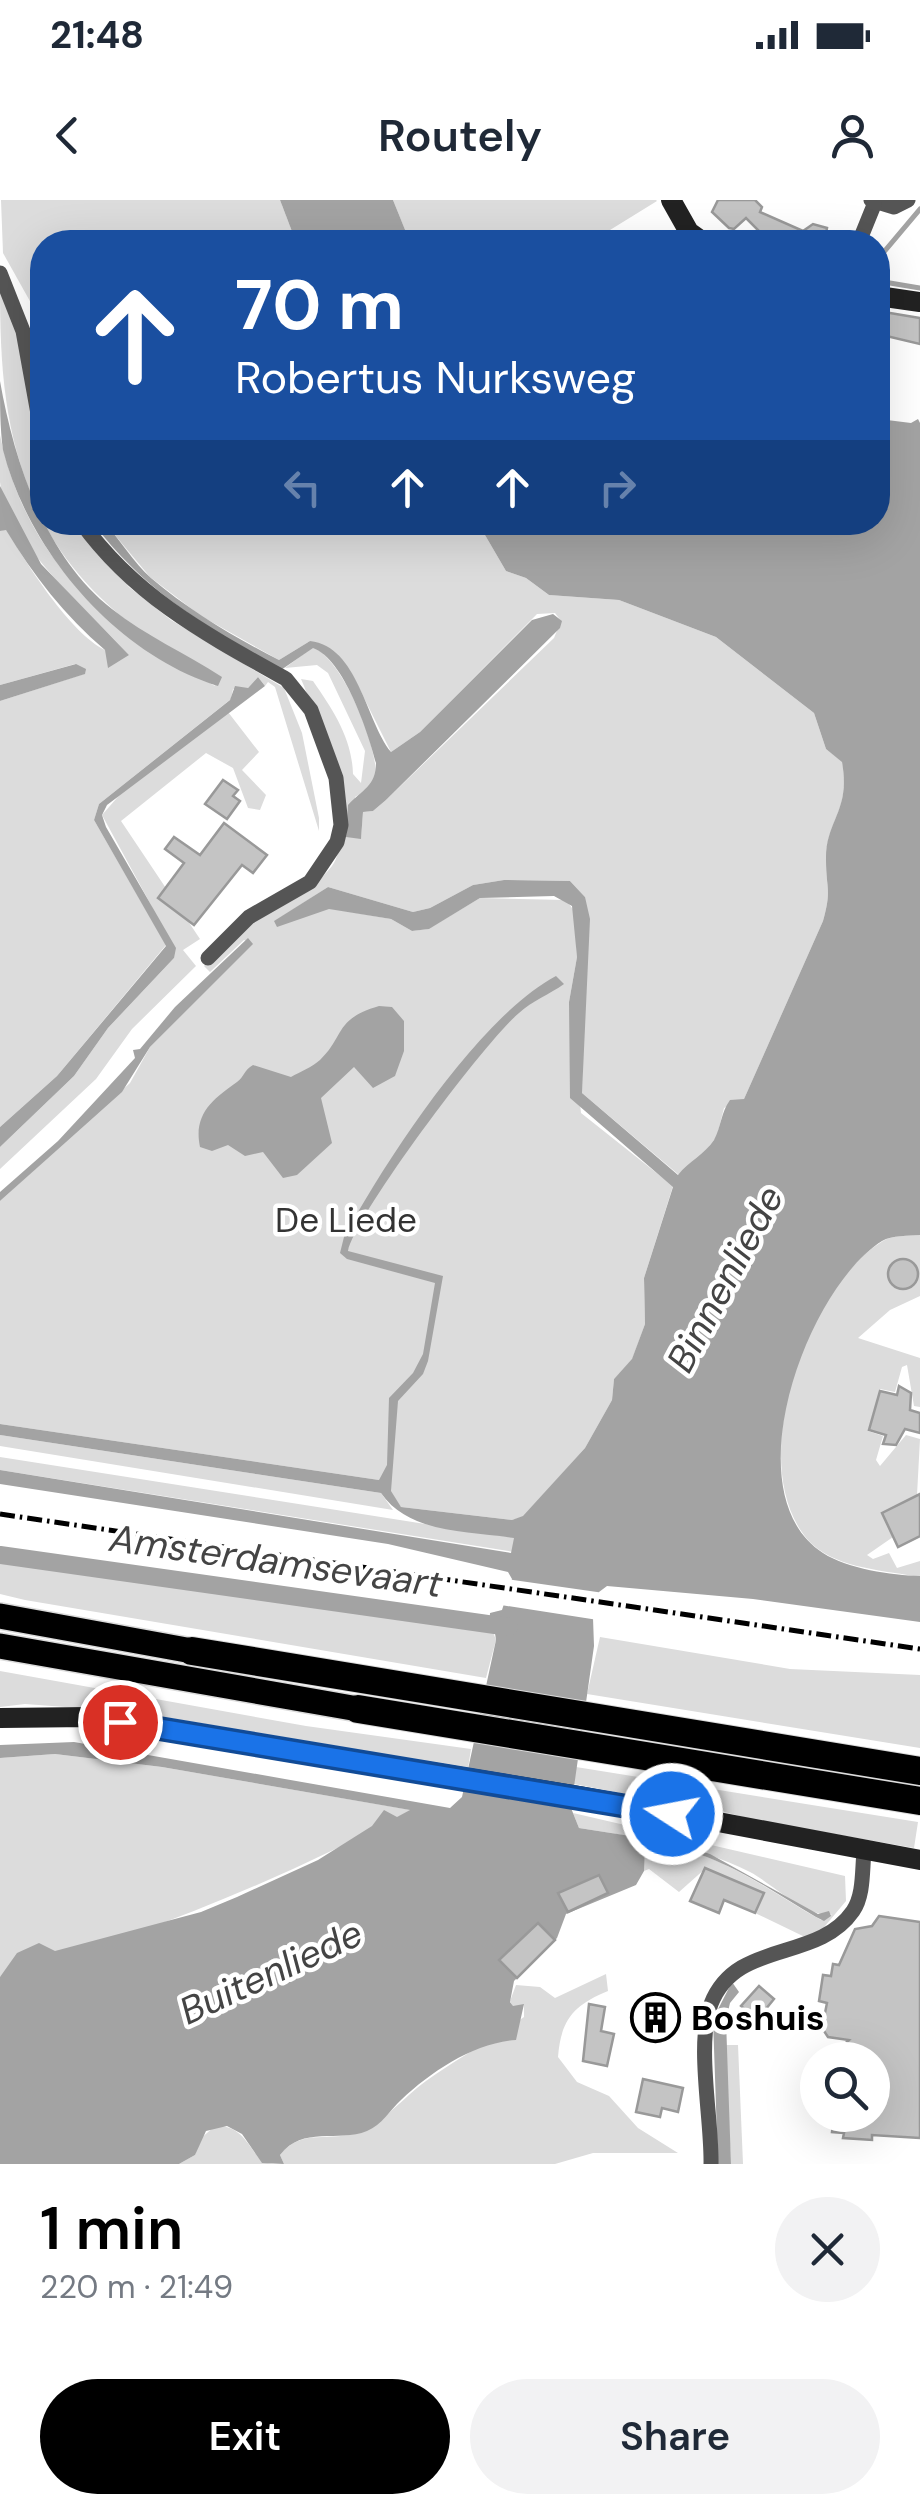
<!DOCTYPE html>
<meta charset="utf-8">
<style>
:root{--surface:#fff;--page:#f2f2f3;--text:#1f2937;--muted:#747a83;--accent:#000}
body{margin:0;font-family:"DM Sans",sans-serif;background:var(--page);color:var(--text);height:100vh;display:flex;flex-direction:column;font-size:38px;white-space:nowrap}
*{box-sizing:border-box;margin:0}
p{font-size:32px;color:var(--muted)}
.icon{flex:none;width:55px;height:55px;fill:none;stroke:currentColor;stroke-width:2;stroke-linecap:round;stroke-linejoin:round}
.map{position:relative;height:1964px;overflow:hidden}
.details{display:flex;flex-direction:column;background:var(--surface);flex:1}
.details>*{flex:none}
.hud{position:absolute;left:30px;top:30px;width:860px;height:305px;border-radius:40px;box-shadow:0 10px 40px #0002;background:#1a4fa0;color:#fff;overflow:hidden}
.buttons{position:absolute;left:800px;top:1842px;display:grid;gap:20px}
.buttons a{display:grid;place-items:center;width:90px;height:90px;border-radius:50%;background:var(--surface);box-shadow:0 10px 40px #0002;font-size:50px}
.pin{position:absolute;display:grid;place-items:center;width:85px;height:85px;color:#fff;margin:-42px;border:5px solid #fff;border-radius:50%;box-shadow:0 2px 10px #0007}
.me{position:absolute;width:110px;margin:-55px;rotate:281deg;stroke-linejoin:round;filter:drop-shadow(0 0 8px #0008)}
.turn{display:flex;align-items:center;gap:35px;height:210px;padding:0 40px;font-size:45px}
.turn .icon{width:130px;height:130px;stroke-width:2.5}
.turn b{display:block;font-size:70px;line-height:85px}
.lanes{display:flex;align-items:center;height:95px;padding:0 40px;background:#0003;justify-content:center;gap:50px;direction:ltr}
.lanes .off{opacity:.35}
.round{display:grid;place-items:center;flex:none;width:105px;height:105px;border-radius:52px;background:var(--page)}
.headline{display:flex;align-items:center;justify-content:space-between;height:170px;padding:0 40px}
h1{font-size:60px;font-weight:600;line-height:75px;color:var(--accent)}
.primary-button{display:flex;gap:20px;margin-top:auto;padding:20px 40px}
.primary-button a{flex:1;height:115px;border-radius:60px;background:var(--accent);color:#fff;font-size:40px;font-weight:600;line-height:115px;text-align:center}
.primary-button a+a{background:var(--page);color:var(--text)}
.status{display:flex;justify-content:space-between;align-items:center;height:70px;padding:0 50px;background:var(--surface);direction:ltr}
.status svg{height:28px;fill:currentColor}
header{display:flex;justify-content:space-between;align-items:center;height:130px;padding:0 40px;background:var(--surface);font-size:45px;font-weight:600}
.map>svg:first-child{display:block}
.green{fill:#dcdcdc}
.water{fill:#a3a3a3}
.pier{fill:#fff}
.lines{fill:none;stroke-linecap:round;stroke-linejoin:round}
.stream{stroke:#a3a3a3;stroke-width:5}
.canal{stroke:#a3a3a3;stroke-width:18}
.building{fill:#c4c4c4;stroke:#999;stroke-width:2.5}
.primary-casing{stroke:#dbdbdb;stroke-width:28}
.highway-casing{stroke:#dbdbdb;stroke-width:30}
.street{stroke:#555;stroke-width:15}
.secondary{stroke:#222;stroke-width:20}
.primary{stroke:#000;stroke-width:25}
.highway{stroke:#000;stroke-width:28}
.rail{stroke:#000;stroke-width:5;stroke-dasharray:15 5 2.5 5;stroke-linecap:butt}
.route-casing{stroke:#114b97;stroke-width:25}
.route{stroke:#1a73e8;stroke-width:18}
.labels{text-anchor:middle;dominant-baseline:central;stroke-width:9;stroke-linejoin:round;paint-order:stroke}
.park-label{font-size:35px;fill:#333;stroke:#fff}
.poi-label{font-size:35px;font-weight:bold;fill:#000;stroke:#fff;text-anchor:start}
.water-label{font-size:38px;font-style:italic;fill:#444;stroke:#fff}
</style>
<div class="status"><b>21:48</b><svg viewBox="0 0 49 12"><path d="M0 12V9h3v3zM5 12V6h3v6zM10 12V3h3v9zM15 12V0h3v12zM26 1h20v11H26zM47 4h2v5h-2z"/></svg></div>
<header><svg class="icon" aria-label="back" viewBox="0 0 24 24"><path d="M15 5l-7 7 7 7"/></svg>Routely<svg class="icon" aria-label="person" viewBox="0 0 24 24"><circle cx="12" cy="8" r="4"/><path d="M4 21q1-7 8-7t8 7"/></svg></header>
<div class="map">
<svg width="920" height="1964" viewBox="0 0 920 1964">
<rect width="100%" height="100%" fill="#fff"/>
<!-- green -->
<g class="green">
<polygon points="1,0 280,0 296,42 42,42 42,156 31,103 3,53"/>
<polygon points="393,0 656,0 657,1 610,30 618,42 410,42"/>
<path d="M0,84C31,158 42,239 42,320C4,238 0,172 0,84Z"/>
<path d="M0,235C26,360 107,430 215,486C200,457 188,460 162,445C115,417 69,372 44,323H76L129,387L171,420L284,488L302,533L319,618V631L275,487L268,482L265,486L258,477L248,488L233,489L231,499L99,604L94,620L166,745L57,876L0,927V501L84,474L75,464L0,485V331L6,329C26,363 70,433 105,450C112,453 122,453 129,455C89,411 7,344 0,282C0,267 0,251 0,235Z"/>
<path d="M105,323H478L506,371L526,378L549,395L619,400L716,437L814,513L826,549L842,561C851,612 826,620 826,660C826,689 832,689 823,721L744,899L724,908L717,936L702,956L679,975L582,893L585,697L570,681L504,680L473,685L430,708L413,712L328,687L275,721L328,708L391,719L412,731L428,729L480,698L566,700L575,712L577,757L569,802L581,913L673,986L644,1078L645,1124L632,1160L614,1179L612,1200L585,1248L523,1317L512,1320L401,1307L379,1280L0,1224V1001L130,883L150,847L252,744L244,740L210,772L204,766C218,752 233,735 249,723C276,704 311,693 332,666C358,631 317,516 301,479L313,481C333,510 352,538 353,574L361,583L365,551L328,473L317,465L285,468L313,447C343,460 377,544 376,576L368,589L355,597L361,638L363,612L373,611L386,600L554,438L561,421L555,413L537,414L420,532L391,552L352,474L310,441L279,460L201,416L150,377Z"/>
<polygon points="228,512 259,552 242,570 266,595 260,610 248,608 233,568 206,553 121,621 200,739 183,750 196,766 132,829 96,879 0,969 0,947 74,876 108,828 174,758 151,705 102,615 123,591"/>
<path d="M920,1035V1096L890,1110L858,1138L920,1158V1207L914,1206L907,1165L902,1167L895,1192L880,1189L868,1231L883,1236L876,1260L880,1266L906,1235L920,1239L917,1295L882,1313L893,1337L867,1355L873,1359L889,1353L897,1368L920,1361V1376H914C879,1370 832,1367 808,1340C743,1265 806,1087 883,1041C892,1035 909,1036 920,1035Z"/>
<polygon points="0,1235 381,1293 393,1310 0,1246"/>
<polygon points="0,1257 514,1338 514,1352 0,1270"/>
<polygon points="0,1361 493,1432 496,1440 486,1478 25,1400 0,1394"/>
<polygon points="600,1437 790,1469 920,1475 920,1548 587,1494"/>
<polygon points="0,1471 306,1526 471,1549 468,1568 133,1512 25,1504 0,1507"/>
<path d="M55,1554L162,1567L411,1610C278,1682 146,1734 0,1777V1558Z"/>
<polygon points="576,1567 918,1622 914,1648 754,1620 681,1600 660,1601 574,1584"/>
<path d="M573,1613L845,1676L846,1701L820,1732L807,1738L755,1713L764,1693L706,1668L679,1692L649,1669L644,1671V1645C710,1643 766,1690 821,1720L832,1714C806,1718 773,1684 750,1672C695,1644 639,1638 579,1628Z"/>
<path d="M606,1774L608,1791C574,1805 561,1819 558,1857L577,1882L609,1896L638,1928L678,1953H593L555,1964H284L280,1955C301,1927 332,1943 359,1932C385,1921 403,1898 426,1881C458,1858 492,1840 524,1817V1805L513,1807L510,1801L516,1785L540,1787L555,1798Z"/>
<polygon points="725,1845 738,1845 743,1964 731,1964"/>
<path d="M215,1926C241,1925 247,1944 262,1962L273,1964H179L195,1955L199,1940Z"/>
</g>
<!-- water -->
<g class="water">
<polygon points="280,0 393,0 410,42 296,42"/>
<path d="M0,181C14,261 45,357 112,409C146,436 185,453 222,477L218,486C116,454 29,352 3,250C0,228 0,204 0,181Z"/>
<path d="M879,219L911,223L918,219L920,223V1035C909,1036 892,1035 882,1041C807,1088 731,1294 823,1353C848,1369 891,1375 920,1376V1422L753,1399L607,1386L599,1392L593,1418L594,1446L571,1608L579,1628L675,1643L710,1654L818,1714L829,1711L831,1716L824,1721L816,1717C763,1686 709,1645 645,1645L644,1671L636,1685L566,1714L557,1738L514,1781L510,1802L513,1806L524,1804L516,1840C474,1843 432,1871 401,1900C390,1910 382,1925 367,1931C338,1943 303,1925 280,1955L284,1964L262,1963L242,1934L227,1926L206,1931L195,1955L179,1964H0V1777L17,1753L39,1743L55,1751L201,1712L237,1697L318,1660L372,1626L384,1610L397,1617L410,1610L162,1567L55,1554L0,1558V1545L74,1542L450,1608L462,1597L496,1440L495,1433L489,1431L490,1413L502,1410L512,1379L508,1372L388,1344L0,1284V1270L511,1353L514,1338C469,1331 409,1334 381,1293L0,1235V1224L379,1280L387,1265L389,1198L413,1173L423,1154L435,1083L347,1059L340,1053L344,1037C387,958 480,816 556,776L564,784C550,794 532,801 519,813C486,840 355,1015 348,1051L443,1076L428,1161L423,1174L398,1201L391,1291L401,1307L512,1320L523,1316L585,1248L612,1200L614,1179L632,1159L645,1124L644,1078L673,987L570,898L569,802L577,757L572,706L554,696L480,698L429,729L412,731L391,719L329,709L277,727L274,721L328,687L413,712L430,708L473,685L504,680L570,681L585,697L590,719L582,893L678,975C689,961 704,955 714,940C721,927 721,912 730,900L744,899L823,721C832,689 826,689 826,660C825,620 851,612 842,562L826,549L814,513L716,437L619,400L549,395L526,378L506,371L478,323L878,322Z"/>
<path d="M0,286L41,364L129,455L108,468L105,450C65,416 33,375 6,330L0,331Z"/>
<path d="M93,323H105C120,340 134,363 151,378C190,411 234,437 279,460L310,441C358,446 366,521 391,552L420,532L532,420L553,414L562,421L560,428L386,600L373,611L363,612L361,639L346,637L348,605C362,590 376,586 376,563C368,532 344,459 313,448L281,470C205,425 148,395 93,323Z"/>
<polygon points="76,464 86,469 85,474 0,501 0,485"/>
<polygon points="258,477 265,486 107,605 102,615 106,627 176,748 174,758 108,828 74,876 0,947 0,927 57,876 166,746 94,620 99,604 230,500 235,486 248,488"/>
<polygon points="248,738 253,744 150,847 122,892 0,1001 0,992 58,941 135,858 133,850 140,849 175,807"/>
<path d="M379,806L392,807L404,821V851L395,876L373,888L354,867L321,898L332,943L297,975L283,978L263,952L245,956L228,945L212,951L200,947C193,914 213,899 237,882C244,877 244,870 253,865L291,877C300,872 312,867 320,860C345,836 334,819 379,806Z"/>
<polygon points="732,1782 739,1792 730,1803 726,1820 731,1964 718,1964 713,1819"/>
</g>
<!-- pier -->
<polygon class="pier" points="507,1379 604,1393 600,1398 598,1420 501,1405"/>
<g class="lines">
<!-- stream -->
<g class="stream">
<polyline points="878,59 920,9"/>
<polyline points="878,81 920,88"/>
</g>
<!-- canal -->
<polyline class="canal" points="0,1355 509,1427"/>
</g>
<!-- building -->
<g class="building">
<polygon points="718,0 755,0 762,7 760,12 803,31 813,24 827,28 826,34 844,39 843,42 770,42 759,38 761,33 746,18 734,29 729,28 712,12"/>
<polygon points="878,111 920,118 920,144 878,134"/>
<polygon points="223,580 238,590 233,596 240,601 227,619 205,604"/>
<polygon points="224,623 267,655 253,673 242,665 194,725 158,698 184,663 165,649 174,637 200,655"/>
<circle cx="903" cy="1074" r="15"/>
<polygon points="899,1186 911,1193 910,1210 920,1213 920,1233 905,1229 896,1245 883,1244 886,1235 869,1230 880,1191 897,1195"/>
<polygon points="920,1294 920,1336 898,1347 882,1313"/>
<polygon points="705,1668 764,1693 755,1713 724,1700 719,1713 690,1701"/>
<polygon points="599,1675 608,1693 568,1712 558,1693"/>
<polygon points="879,1716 920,1722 920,1938 872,1935 872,1940 843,1938 844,1933 832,1932 834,1915 872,1915 872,1860 828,1860 849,1840 828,1837 822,1828 827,1803 819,1801 823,1775 831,1776 833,1764 839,1765 855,1729 872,1726"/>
<polygon points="538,1723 555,1740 517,1778 499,1760"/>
<polygon points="759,1786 774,1799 757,1820 741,1806"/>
<polygon points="589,1804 605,1807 601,1831 614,1834 607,1866 583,1861"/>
<polygon points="643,1879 683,1888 678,1912 662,1908 660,1917 636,1912"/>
</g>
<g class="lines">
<defs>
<g id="primary">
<polyline points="0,1416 192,1451"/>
<polyline points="0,1446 358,1509"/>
</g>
<g id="highway">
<polyline points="192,1451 920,1571"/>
<polyline points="358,1509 920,1601"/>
</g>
</defs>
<!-- primary casing -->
<use href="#primary" class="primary-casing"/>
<!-- highway casing -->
<use href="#highway" class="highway-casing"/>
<!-- street -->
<g class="street">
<polyline points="871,0 894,7 908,0"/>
<polyline points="859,42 874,5"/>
<polyline points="0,73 23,131 42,236"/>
<path d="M81,322C135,397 207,435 286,479L311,510L336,578L341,625L337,642L310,682L249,717L208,758"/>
<path d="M711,1964C712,1919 696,1845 711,1804C736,1739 817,1763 853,1711C864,1695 862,1670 864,1652"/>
</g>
<!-- secondary -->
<g class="secondary">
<polyline points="671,0 689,32 703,42"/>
<polyline points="878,96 920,102"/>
<polyline points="0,1518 89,1517 580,1596 920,1660"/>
</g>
<!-- primary -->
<use href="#primary" class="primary"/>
<!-- highway -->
<use href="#highway" class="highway"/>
<!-- rail -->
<polyline class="rail" points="0,1314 920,1449"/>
</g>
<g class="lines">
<defs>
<polyline id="route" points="120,1522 672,1614"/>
</defs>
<!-- route casing -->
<use href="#route" class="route-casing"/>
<!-- route -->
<use href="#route" class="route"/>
</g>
<!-- icons -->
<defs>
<symbol id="building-ring" viewBox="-11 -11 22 22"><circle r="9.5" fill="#fff" stroke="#000" stroke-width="1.5"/><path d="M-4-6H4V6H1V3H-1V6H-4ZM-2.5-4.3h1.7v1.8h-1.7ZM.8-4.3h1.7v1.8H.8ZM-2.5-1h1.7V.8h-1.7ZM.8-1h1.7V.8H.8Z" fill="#000"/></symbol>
</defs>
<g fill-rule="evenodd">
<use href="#building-ring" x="628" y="1790" width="55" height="55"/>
</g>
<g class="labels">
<!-- park labels -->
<g class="park-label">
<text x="346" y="1020">De Liede</text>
</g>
<!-- poi labels -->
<g class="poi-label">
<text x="691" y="1818">Boshuis</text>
</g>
<!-- water labels -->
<g class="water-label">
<text transform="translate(725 1079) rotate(-62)">Binnenliede</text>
<text transform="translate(276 1361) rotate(8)">Amsterdamsevaart</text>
<text transform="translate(271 1772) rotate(-25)">Buitenliede</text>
</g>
</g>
</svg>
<div class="buttons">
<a><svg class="icon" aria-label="search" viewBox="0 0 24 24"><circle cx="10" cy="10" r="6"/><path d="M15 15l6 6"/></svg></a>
</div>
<div class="pin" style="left:120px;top:1522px;background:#d93025"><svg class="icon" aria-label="arrive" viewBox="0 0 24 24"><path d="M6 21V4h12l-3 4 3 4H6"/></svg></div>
<svg class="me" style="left:672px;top:1614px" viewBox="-20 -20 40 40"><circle r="17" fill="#1a73e8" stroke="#fff" stroke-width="3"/><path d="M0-11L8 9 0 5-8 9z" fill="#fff"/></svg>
<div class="hud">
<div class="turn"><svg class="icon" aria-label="ahead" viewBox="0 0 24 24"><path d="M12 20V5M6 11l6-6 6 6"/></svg><div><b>70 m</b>Robertus Nurksweg</div></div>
<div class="lanes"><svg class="icon off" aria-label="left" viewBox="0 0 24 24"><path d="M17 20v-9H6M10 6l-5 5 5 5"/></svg><svg class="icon" aria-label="ahead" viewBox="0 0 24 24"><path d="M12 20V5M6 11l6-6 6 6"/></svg><svg class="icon" aria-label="ahead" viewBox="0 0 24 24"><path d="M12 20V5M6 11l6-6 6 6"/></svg><svg class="icon off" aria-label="right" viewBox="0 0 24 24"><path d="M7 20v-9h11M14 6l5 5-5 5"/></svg></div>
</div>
</div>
<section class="details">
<div class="headline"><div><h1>1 min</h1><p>220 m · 21:49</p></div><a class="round"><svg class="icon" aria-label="close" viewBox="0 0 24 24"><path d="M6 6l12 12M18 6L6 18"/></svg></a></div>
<div class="primary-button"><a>Exit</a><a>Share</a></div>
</section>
